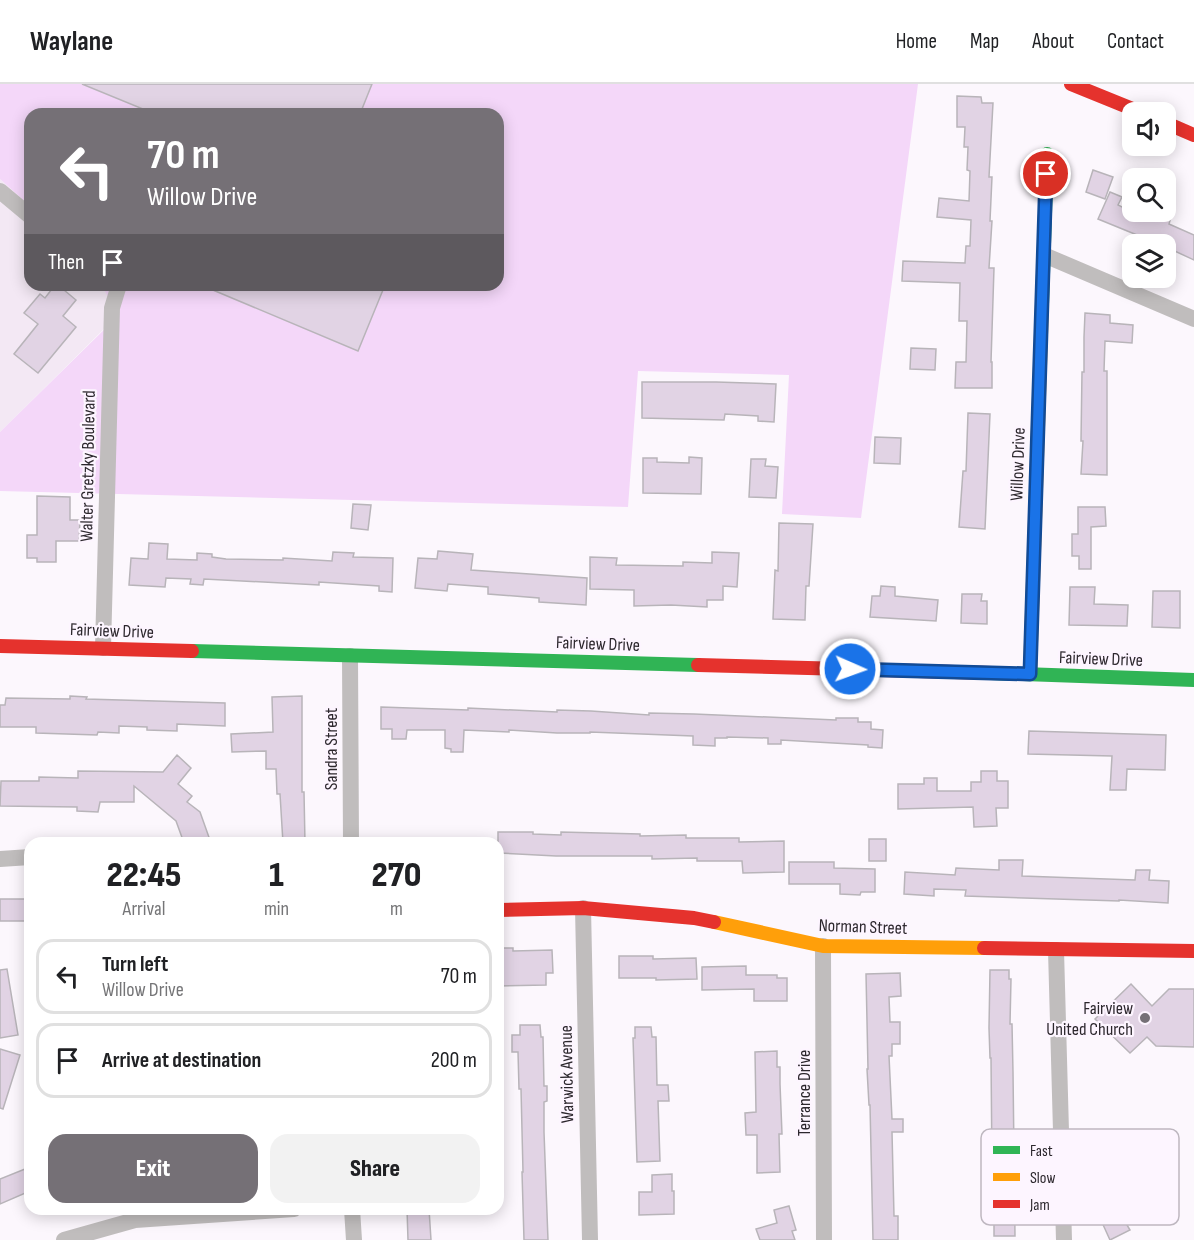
<!DOCTYPE html>
<style>
:root{--surface:#fff;--page:#f2f2f2;--text:#202124;--muted:#757577;--line:#e0e0e0;--accent:#757076}
body{margin:0;font-family:"Sofia Sans Condensed",sans-serif;background:var(--page);color:var(--text);height:100vh;display:flex;flex-direction:column;font-size:22px;white-space:nowrap}
*{box-sizing:border-box;margin:0}
p{font-size:20px;color:var(--muted)}
.icon{flex:none;width:33px;height:33px;fill:none;stroke:currentColor;stroke-width:2;stroke-linecap:round;stroke-linejoin:round}
.map{position:relative;flex:1;overflow:hidden}
.details{position:absolute;left:24px;top:753px;width:480px;height:378px;display:flex;flex-direction:column;background:var(--surface);border-radius:18px;box-shadow:0 3px 15px #0003}
.details>*{flex:none}
.top-card{position:absolute;left:24px;top:24px;width:480px;height:183px;border-radius:18px;box-shadow:0 3px 15px #0003;background:#757076;color:#fff;overflow:hidden}
.tools{position:absolute;left:1122px;top:18px;display:grid;gap:12px}
.tools a{display:grid;place-items:center;width:54px;height:54px;border-radius:12px;background:var(--surface);box-shadow:0 3px 15px #0003;font-size:30px}
.pin{position:absolute;display:grid;place-items:center;width:51px;height:51px;color:#fff;margin:-26px;border:3px solid #fff;border-radius:50%;box-shadow:0 2px 6px #0007}
.me{position:absolute;width:66px;margin:-33px;rotate:92deg;stroke-linejoin:round;filter:drop-shadow(0 0 4px #0008)}
.turn{display:flex;align-items:center;gap:21px;height:126px;padding:0 24px;font-size:27px}
.turn .icon{width:78px;height:78px;stroke-width:2.5}
.turn b{display:block;font-size:42px;line-height:51px}
.then{display:flex;align-items:center;height:57px;padding:0 24px;background:#0003;gap:12px;font-size:22px}
.eta{display:flex;justify-content:space-evenly;align-items:center;height:102px;text-align:center}
.eta b{font-size:36px;font-weight:800;line-height:42px}
.cta{display:flex;gap:12px;margin-top:auto;padding:12px 24px}
.cta a{flex:1;height:69px;border-radius:18px;background:var(--accent);color:#fff;font-size:24px;font-weight:800;line-height:69px;text-align:center}
.cta a+a{background:var(--page);color:var(--text)}
ul{padding:0;list-style:none}
li{display:flex;align-items:center;gap:18px;height:75px;margin:0 12px 9px;padding:0 12px;border:3px solid var(--line);border-radius:18px}
li div{flex:1}
li b{display:block;font-size:22px}
li em{font-style:normal}
header{display:flex;align-items:center;gap:36px;box-sizing:border-box;height:84px;padding:0 30px;background:var(--surface);border-bottom:2px solid var(--line)}
header strong{font-size:28px}
nav{display:flex;gap:33px;margin-inline-start:auto;font-size:21px}
.map>svg:first-child{display:block}
.built{fill:#f3e8f4}
.green{fill:#f4d7f9}
.building{fill:#e1d3e4;stroke:#b8b4b9;stroke-width:1.5}
.lines{fill:none;stroke-linecap:round;stroke-linejoin:round}
.street{stroke:#c0bdbd;stroke-width:16}
.fast{stroke:#30b455;stroke-width:14}
.slow{stroke:#ff9f0a;stroke-width:14}
.jam{stroke:#e5322d;stroke-width:14}
.route-casing{stroke:#114b97;stroke-width:15}
.route{stroke:#1a73e8;stroke-width:10}
.poi-dot{fill:#757076;stroke:#fdf5ff;stroke-width:2}
.labels{text-anchor:middle;dominant-baseline:central;stroke-width:4.5;stroke-linejoin:round;paint-order:stroke}
.street-label{font-size:18px;fill:#2c272d;stroke:#fdf5ff}
.poi-label{font-size:18px;fill:#2c272d;stroke:#fdf5ff;text-anchor:end}
.key{fill:#fdf5ff;stroke:#beb7c0;stroke-width:1.5}
.key-label{font-size:16px;fill:#2c272d}
</style>
<header>
<strong>Waylane</strong>
<nav><a>Home</a><a>Map</a><a>About</a><a>Contact</a></nav>
</header>
<div class="map">
<svg width="1194" height="1156" viewBox="0 0 1194 1156">
<rect width="100%" height="100%" fill="#fcf7fd"/>
<!-- built -->
<polygon class="built" points="0,95 30,122 30,201 101,201 119,230 0,348"/>
<!-- green -->
<polygon class="green" points="0,0 918,0 861,434 782,430 789,291 638,287 628,423 0,407 0,348 119,231 101,201 498,201 498,30 30,30 30,122 0,95"/>
<!-- building -->
<g class="building">
<polygon points="82,0 372,0 360,30 155,30"/>
<polygon points="957,12 981,13 982,19 993,19 989,93 992,93 990,137 992,137 989,184 994,184 991,278 992,278 992,304 955,304 956,278 966,278 967,237 959,237 960,199 902,197 903,177 965,179 966,162 970,162 971,136 937,133 939,114 969,117 970,87 967,86 968,63 964,63 965,43 957,43"/>
<polygon points="1093,86 1113,93 1105,115 1086,108"/>
<polygon points="1110,108 1122,113 1118,121 1132,128 1157,128 1171,133 1169,140 1194,151 1194,176 1166,163 1166,160 1159,160 1098,135"/>
<polygon points="55,201 58,201 76,216 63,232 76,243 38,289 14,270 38,240 24,229 40,210 45,214"/>
<polygon points="201,201 385,201 358,267"/>
<polygon points="1085,229 1110,231 1110,239 1133,241 1132,259 1105,257 1104,287 1107,287 1107,391 1081,390 1083,357 1081,357 1082,288 1084,288 1084,253"/>
<polygon points="911,264 936,265 935,286 910,285"/>
<polygon points="642,298 716,298 776,300 774,338 758,337 758,332 725,330 724,336 642,334"/>
<polygon points="968,329 990,330 985,445 959,443 963,387 966,387"/>
<polygon points="875,353 901,354 900,380 874,379"/>
<polygon points="689,373 702,374 701,410 643,409 643,374 657,374 657,378 689,379"/>
<polygon points="751,375 766,375 765,382 778,383 776,414 749,413"/>
<polygon points="37,412 70,413 70,436 80,436 79,457 56,457 56,478 37,478 37,474 27,474 27,451 37,451"/>
<polygon points="353,420 371,421 368,446 351,444"/>
<polygon points="1078,423 1105,423 1106,442 1091,443 1091,485 1079,485 1079,472 1072,472 1072,450 1078,450"/>
<polygon points="779,439 813,440 809,502 806,502 805,536 773,535 775,486 778,487"/>
<polygon points="149,459 168,460 167,475 197,476 197,469 212,470 212,473 226,475 283,476 283,474 332,477 333,468 354,469 353,473 393,474 392,508 379,507 379,502 319,498 319,501 204,495 203,501 190,500 191,495 166,494 165,503 129,501 131,474 148,475"/>
<polygon points="438,467 473,470 471,486 587,494 586,521 539,518 539,514 488,510 488,503 448,500 447,507 415,504 418,474 437,475"/>
<polygon points="712,468 739,469 737,503 723,502 723,516 707,516 707,523 671,521 634,522 634,506 590,505 590,473 617,474 616,481 683,482 683,478 712,479"/>
<polygon points="881,502 895,503 895,512 938,516 936,537 870,533 872,512 880,512"/>
<polygon points="1070,503 1095,503 1094,520 1128,521 1127,542 1069,541"/>
<polygon points="1153,507 1180,507 1180,544 1152,543"/>
<polygon points="962,510 982,510 981,517 987,517 987,540 961,539"/>
<polygon points="70,612 87,613 86,615 225,619 225,642 177,640 177,647 147,646 147,643 119,642 119,649 98,648 97,651 36,649 36,643 0,643 0,621 5,621 6,614 70,615"/>
<polygon points="302,612 302,708 304,708 305,759 283,759 280,710 277,710 276,685 266,685 266,667 232,668 231,650 273,648 272,613"/>
<polygon points="381,623 468,626 468,624 557,628 557,626 591,627 649,631 649,629 694,630 836,636 836,634 858,634 858,638 871,638 871,645 883,646 882,664 868,663 868,661 781,656 781,660 768,660 768,654 727,653 727,654 715,654 715,662 693,661 693,652 590,648 590,649 557,649 509,646 509,648 464,646 463,668 451,668 451,665 445,664 445,646 407,646 406,655 392,655 392,645 381,645"/>
<polygon points="1029,647 1166,651 1165,686 1127,685 1126,706 1110,706 1112,672 1028,670"/>
<polygon points="177,671 191,684 178,700 192,712 187,718 200,728 211,759 184,759 176,737 134,702 134,718 100,718 98,728 77,727 77,723 0,722 1,697 39,697 39,693 78,694 78,687 163,688"/>
<polygon points="981,687 997,687 997,697 1008,697 1008,724 996,724 997,742 974,743 973,723 898,725 898,700 924,700 924,694 937,694 937,707 971,707 971,698 981,698"/>
<polygon points="498,748 533,748 533,750 561,751 561,748 640,750 640,752 686,751 686,754 739,754 739,758 784,757 784,788 743,789 742,777 697,777 697,774 652,775 652,772 556,772 498,769"/>
<rect x="869" y="755" width="17" height="22"/>
<polygon points="999,776 1023,776 1022,792 1135,796 1136,786 1150,786 1149,796 1169,797 1168,819 1119,816 1119,817 965,812 966,806 934,805 934,812 904,810 905,788 955,791 956,784 999,786"/>
<polygon points="789,778 834,778 834,784 875,785 875,808 861,808 860,811 840,810 840,800 789,800"/>
<polygon points="0,815 27,815 28,837 0,837"/>
<polygon points="498,864 513,864 513,867 552,866 553,889 546,889 546,901 498,902"/>
<polygon points="619,872 653,872 653,875 696,874 697,895 656,896 656,894 619,894"/>
<polygon points="746,882 746,891 777,891 777,894 787,894 787,917 754,917 754,905 702,906 702,883"/>
<polygon points="7,885 18,951 0,954 0,886"/>
<polygon points="990,886 1009,886 1009,895 1011,895 1010,940 1012,940 1013,988 1015,1152 994,1152 994,1114 989,1114 990,1082 992,1082 991,974 990,974 989,944"/>
<polygon points="900,889 901,912 889,913 890,938 900,938 900,960 892,960 892,972 889,972 892,1035 903,1035 903,1048 892,1048 894,1132 898,1132 898,1156 873,1156 870,1021 869,1021 867,985 868,985 866,890"/>
<polygon points="1131,900 1152,922 1169,905 1194,905 1194,963 1156,962 1147,953 1130,969 1095,935"/>
<polygon points="520,941 540,941 541,953 543,953 544,1002 547,1002 547,1017 544,1018 544,1048 548,1156 524,1156 522,1088 523,1088 521,1005 519,1005 518,968 512,968 512,951 520,951"/>
<polygon points="635,943 651,943 652,953 656,953 657,1001 668,1001 669,1017 658,1017 660,1077 637,1078 633,954 635,954"/>
<polygon points="0,965 20,971 3,1025 0,1024"/>
<polygon points="777,967 777,983 780,983 780,1000 782,1050 779,1050 780,1088 757,1089 757,1051 746,1051 745,1029 756,1028 755,968"/>
<polygon points="25,1085 30,1097 30,1107 0,1120 0,1095"/>
<polygon points="672,1090 672,1107 674,1107 674,1130 639,1131 639,1108 652,1108 652,1091"/>
<polygon points="789,1122 796,1146 792,1147 795,1156 760,1156 756,1145 777,1139 774,1126"/>
<polygon points="1128,1122 1135,1137 1127,1141 1130,1146 1110,1156 1100,1134"/>
<polygon points="407,1125 429,1125 431,1156 408,1156"/>
</g>
<g class="lines">
<!-- street -->
<g class="street">
<polyline points="0,107 30,132"/>
<polyline points="1044,171 1194,235"/>
<polyline points="103,564 112,224 119,201"/>
<polyline points="350,572 351,759"/>
<polyline points="0,775 30,773"/>
<polyline points="583,824 590,1156"/>
<polyline points="823,862 824,1156"/>
<polyline points="1056,866 1064,1156"/>
<polyline points="352,1125 354,1156"/>
<polyline points="64,1156 135,1136 294,1125"/>
</g>
<!-- fast -->
<g class="fast">
<polyline points="1042,220 1047,70"/>
<polyline points="192,567 698,581"/>
<polyline points="991,589 1194,596"/>
</g>
<!-- slow -->
<g class="slow">
<polyline points="1030,590 1042,220"/>
<polyline points="714,838 823,862 984,864"/>
</g>
<!-- jam -->
<g class="jam">
<polyline points="1071,0 1140,28"/>
<polyline points="1166,39 1194,51"/>
<polyline points="0,562 192,567"/>
<polyline points="698,581 991,589"/>
<polyline points="498,826 583,824 694,834 714,838"/>
<polyline points="984,864 1194,867"/>
</g>
</g>
<g class="lines">
<defs>
<polyline id="route" points="850,585 1030,590 1046,90"/>
</defs>
<!-- route casing -->
<use href="#route" class="route-casing"/>
<!-- route -->
<use href="#route" class="route"/>
</g>
<!-- markers -->
<circle class="poi-dot" cx="1145" cy="934" r="6"/>
<g class="labels">
<!-- street labels -->
<g class="street-label">
<text transform="translate(1018 380) rotate(-88)">Willow Drive</text>
<text transform="translate(88 382) rotate(-89)">Walter Gretzky Boulevard</text>
<text transform="translate(112 547) rotate(2)">Fairview Drive</text>
<text transform="translate(598 560) rotate(2)">Fairview Drive</text>
<text transform="translate(1101 575) rotate(2)">Fairview Drive</text>
<text transform="translate(331 665) rotate(-90)">Sandra Street</text>
<text transform="translate(863 843) rotate(2)">Norman Street</text>
<text transform="translate(567 990) rotate(-91)">Warwick Avenue</text>
<text transform="translate(804 1009) rotate(-90)">Terrance Drive</text>
</g>
<!-- poi labels -->
<g class="poi-label">
<text x="1133" y="924">Fairview<tspan x="1133" dy="21">United Church</tspan></text>
</g>
</g>
<!-- legend -->
<rect x="981" y="1045" width="198" height="96" rx="9" class="key"/>
<rect x="993" y="1062" width="27" height="8" fill="#30b455"/>
<rect x="993" y="1089" width="27" height="8" fill="#ff9f0a"/>
<rect x="993" y="1116" width="27" height="8" fill="#e5322d"/>
<g class="key-label">
<text x="1030" y="1072">Fast</text>
<text x="1030" y="1099">Slow</text>
<text x="1030" y="1126">Jam</text>
</g>
</svg>
<div class="tools">
<a><svg class="icon" aria-label="sound" viewBox="0 0 24 24"><path d="M4 9h4l5-4v14l-5-4H4zM17 9q2 3 0 6"/></svg></a>
<a><svg class="icon" aria-label="search" viewBox="0 0 24 24"><circle cx="10" cy="10" r="6"/><path d="M15 15l6 6"/></svg></a>
<a><svg class="icon" aria-label="layers" viewBox="0 0 24 24"><path d="M12 4l9 5-9 5-9-5zM3 14l9 5 9-5"/></svg></a>
</div>
<div class="pin" style="left:1046px;top:90px;background:#d93025"><svg class="icon" aria-label="arrive" viewBox="0 0 24 24"><path d="M6 21V4h12l-3 4 3 4H6"/></svg></div>
<svg class="me" style="left:850px;top:585px" viewBox="-20 -20 40 40"><circle r="17" fill="#1a73e8" stroke="#fff" stroke-width="3"/><path d="M0-11L8 9 0 5-8 9z" fill="#fff"/></svg>
<div class="top-card">
<div class="turn"><svg class="icon" aria-label="left" viewBox="0 0 24 24"><path d="M17 20v-9H6M10 6l-5 5 5 5"/></svg><div><b>70 m</b>Willow Drive</div></div>
<div class="then">Then<svg class="icon" aria-label="arrive" viewBox="0 0 24 24"><path d="M6 21V4h12l-3 4 3 4H6"/></svg></div>
</div>
<section class="details">
<div class="eta">
<div><b>22:45</b><p>Arrival</p></div>
<div><b>1</b><p>min</p></div>
<div><b>270</b><p>m</p></div>
</div>
<ul>
<li><svg class="icon" aria-label="left" viewBox="0 0 24 24"><path d="M17 20v-9H6M10 6l-5 5 5 5"/></svg><div><b>Turn left</b><p>Willow Drive</p></div><em>70 m</em></li>
<li><svg class="icon" aria-label="arrive" viewBox="0 0 24 24"><path d="M6 21V4h12l-3 4 3 4H6"/></svg><div><b>Arrive at destination</b></div><em>200 m</em></li>
</ul>
<div class="cta"><a>Exit</a><a>Share</a></div>
</section>
</div>
